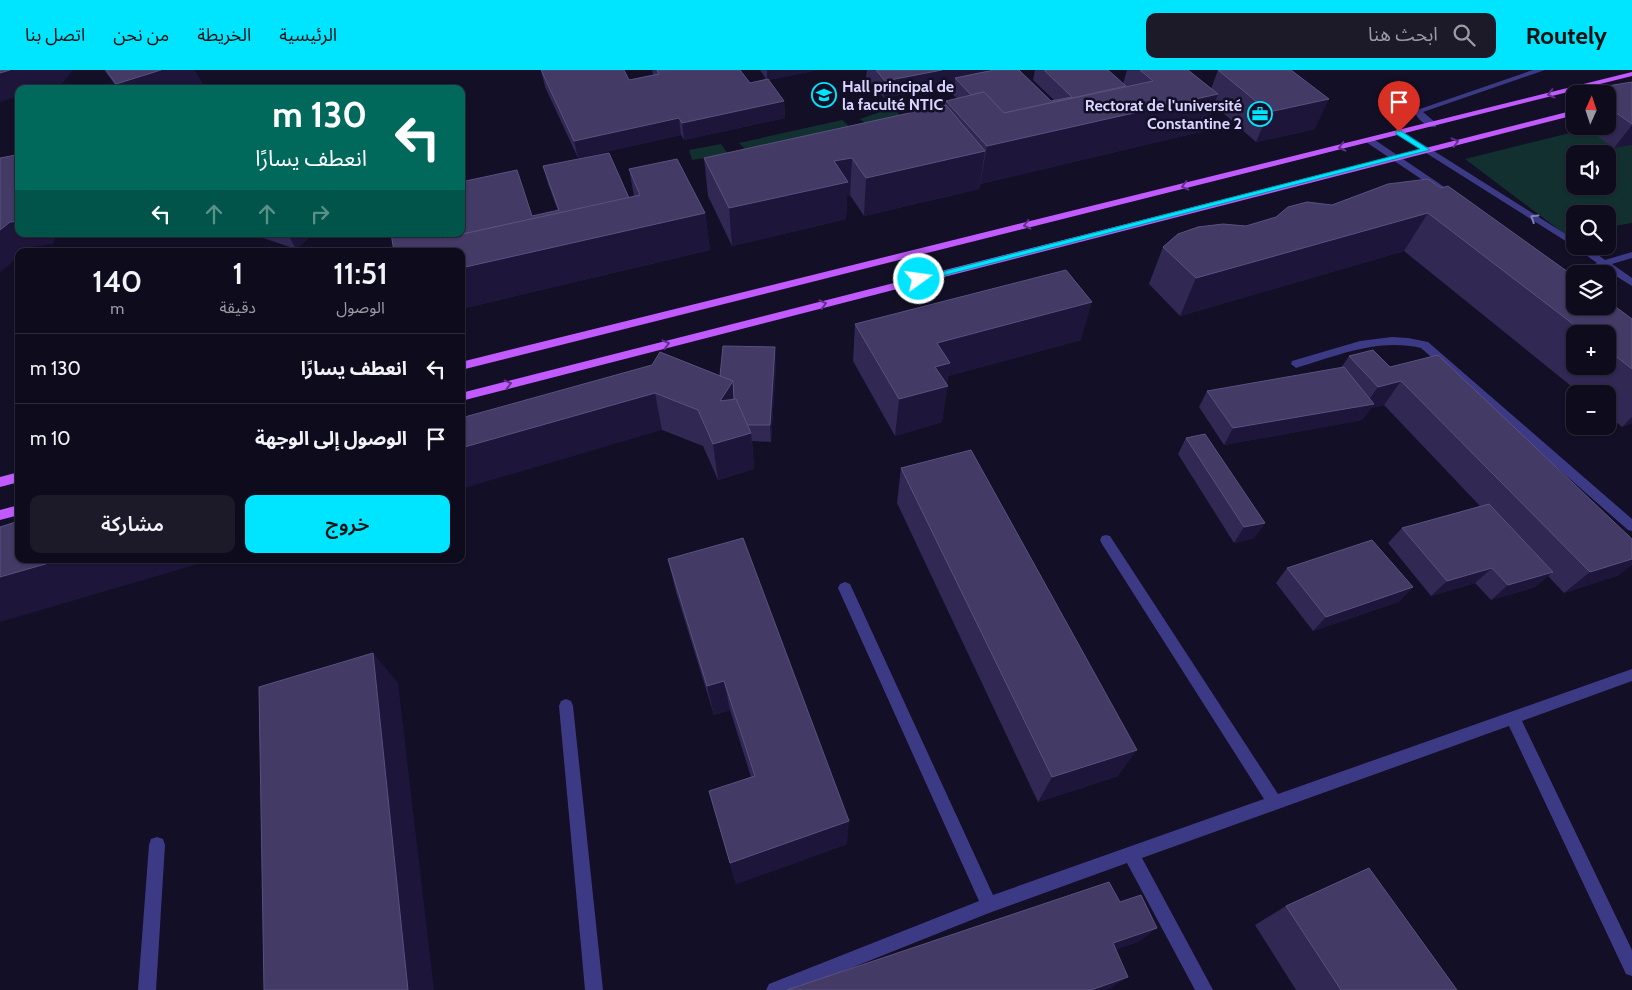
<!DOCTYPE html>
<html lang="ar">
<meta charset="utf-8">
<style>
:root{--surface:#0e0b1c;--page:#1c1929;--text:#f1f3f6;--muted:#9b9ba3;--line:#2e2b3b;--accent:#00e5ff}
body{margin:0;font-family:Cabin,"Noto Sans Arabic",sans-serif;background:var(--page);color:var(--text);direction:rtl;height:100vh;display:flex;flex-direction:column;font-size:19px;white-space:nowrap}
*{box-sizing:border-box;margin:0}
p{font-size:16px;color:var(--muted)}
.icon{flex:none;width:28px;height:28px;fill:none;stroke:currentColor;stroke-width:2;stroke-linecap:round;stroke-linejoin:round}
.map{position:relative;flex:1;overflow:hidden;direction:ltr}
.sheet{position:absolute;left:15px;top:178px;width:450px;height:315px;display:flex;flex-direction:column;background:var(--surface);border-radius:10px;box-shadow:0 1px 4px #0004,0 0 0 1px var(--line);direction:rtl}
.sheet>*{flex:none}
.guide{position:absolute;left:15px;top:15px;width:450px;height:152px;border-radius:10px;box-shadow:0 1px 4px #0004,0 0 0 1px var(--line);direction:rtl;background:#00695c;color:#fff;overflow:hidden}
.needle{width:32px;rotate:3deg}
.tools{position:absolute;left:1566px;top:15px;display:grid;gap:10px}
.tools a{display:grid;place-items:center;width:50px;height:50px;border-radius:10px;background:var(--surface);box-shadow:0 1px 4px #0004,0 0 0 1px var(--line);font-size:25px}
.pin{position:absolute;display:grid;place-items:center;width:42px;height:42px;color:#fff;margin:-51px -21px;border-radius:50% 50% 50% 0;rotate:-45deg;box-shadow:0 0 5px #0007}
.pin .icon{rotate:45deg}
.me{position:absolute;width:55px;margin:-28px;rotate:76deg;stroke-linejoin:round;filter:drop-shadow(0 0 4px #0008)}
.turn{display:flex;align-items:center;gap:18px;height:105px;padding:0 15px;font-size:22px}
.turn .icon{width:65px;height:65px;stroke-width:2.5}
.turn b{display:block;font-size:35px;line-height:42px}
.lanes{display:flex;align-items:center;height:48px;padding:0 15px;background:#0003;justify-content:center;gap:25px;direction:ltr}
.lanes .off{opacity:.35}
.eta{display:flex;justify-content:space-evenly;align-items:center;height:85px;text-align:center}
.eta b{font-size:30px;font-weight:600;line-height:35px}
.primary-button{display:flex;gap:10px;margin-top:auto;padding:10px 15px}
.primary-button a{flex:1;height:58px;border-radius:10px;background:var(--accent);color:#111;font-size:20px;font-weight:600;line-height:58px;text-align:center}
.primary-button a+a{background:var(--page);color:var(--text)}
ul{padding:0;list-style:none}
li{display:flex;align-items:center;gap:15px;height:70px;padding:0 15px;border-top:1px solid var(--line)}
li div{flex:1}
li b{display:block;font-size:19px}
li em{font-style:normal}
header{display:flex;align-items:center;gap:30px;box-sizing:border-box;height:70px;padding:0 25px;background:var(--accent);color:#111}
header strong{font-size:24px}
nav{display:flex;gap:28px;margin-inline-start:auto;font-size:18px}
.search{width:350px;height:45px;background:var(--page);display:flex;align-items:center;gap:12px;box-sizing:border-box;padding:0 18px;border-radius:10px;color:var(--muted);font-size:19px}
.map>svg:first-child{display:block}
.green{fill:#12302f;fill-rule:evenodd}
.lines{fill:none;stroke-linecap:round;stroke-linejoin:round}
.minor{fill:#3d3a85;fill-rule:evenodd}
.major{fill:#c25bff;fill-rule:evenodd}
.wall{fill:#312854;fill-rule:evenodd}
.shaded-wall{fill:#1d163a}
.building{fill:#433a66;stroke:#5a527e}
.oneway{stroke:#623188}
.oneway2{stroke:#837fbc}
.route{fill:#00e5ff;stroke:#0095a6}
.labels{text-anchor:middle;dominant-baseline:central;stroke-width:5;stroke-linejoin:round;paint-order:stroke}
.far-poi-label{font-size:16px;font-weight:bold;fill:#d9d4ff;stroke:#130f26;text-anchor:start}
</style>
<header>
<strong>Routely</strong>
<div class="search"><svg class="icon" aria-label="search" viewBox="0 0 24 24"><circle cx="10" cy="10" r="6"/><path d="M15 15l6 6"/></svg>ابحث هنا</div>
<nav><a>الرئيسية</a><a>الخريطة</a><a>من نحن</a><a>اتصل بنا</a></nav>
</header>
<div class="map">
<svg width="1632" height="920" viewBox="0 0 1632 920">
<rect width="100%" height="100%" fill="#130f26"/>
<!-- green -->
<g class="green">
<polygon points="895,37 900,46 866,54 860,49"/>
<path d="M1632,48V153L1608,157V144H1575V163L1566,165L1465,89L1598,56H1608ZM1575,84H1608V116H1575Z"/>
<polygon points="842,50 850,57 745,79 739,73"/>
<polygon points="721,74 728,84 692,90 689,80"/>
</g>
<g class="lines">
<!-- minor -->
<g class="minor">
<path d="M1533,0H1545L1423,42L1436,53V57C1427,58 1417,49 1414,41Z"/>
<polygon points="1399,59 1575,170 1575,176 1586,176 1605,190 1632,182 1632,188 1612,194 1632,208 1632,216 1603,198 1591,204 1577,204 1597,193 1575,177 1396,64 1395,62"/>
<polygon points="1366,68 1372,68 1459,127 1451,129 1366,72"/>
<path d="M1392,267L1408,268L1428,272L1632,449V461L1628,460L1421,278C1377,268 1337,286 1296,298L1291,294L1292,291L1360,271Z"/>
<polygon points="1106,465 1110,466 1278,724 1632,599 1632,611 1522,651 1632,880 1632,906 1626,904 1509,656 1142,788 1213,920 1195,920 1127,793 989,843 796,920 766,920 769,914 979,831 838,518 840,514 845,512 850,514 993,825 1264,729 1102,474 1100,470 1102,466"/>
<polygon points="566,629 571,631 573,636 603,920 585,920 559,636 561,631"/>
<polygon points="157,767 163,769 165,775 156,920 138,920 149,775 151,769"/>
</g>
<!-- major -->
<g class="major">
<polygon points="1632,2 1632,6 461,300 461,292"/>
<polygon points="1575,40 1575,45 461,331 461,323"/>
<polygon points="19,402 19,412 0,417 0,407"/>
<polygon points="19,435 19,445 0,450 0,440"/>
</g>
</g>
<!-- wall -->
<g class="wall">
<polygon points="104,0 194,0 203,15 190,19 118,19"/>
<polygon points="541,0 629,10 653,5 652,0 740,0 750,13 766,9 760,0 818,0 768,10 784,31 785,48 684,70 681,65 578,88 545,17"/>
<polygon points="867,0 1021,0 1019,0 1051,31 1054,30 1033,10 1035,0 1108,0 1123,14 1127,0 1188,0 1211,19 1218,0 1315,59 1256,72 1214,35 1204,61 980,114 979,119 864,146 850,125 847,126 846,149 732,176 708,126 704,88 945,35 946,31 957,28 953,25 955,14 884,28 866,7"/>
<polygon points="1632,12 1632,75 1614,78 1583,56 1608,56 1608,24 1580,24 1583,20"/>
<polygon points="1575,32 1575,51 1566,44"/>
<polygon points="543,96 629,128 634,126 629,99 705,143 710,180 461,239 461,181 391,164 448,164 449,167 558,141 548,114"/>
<path d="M1388,114L1632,249V353L1622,357L1608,345V324H1581L1404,181L1180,246L1149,214L1163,177L1332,135ZM1575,264H1608V296H1575Z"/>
<polygon points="251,164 313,164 296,179"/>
<polygon points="855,254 1081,270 948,306 942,352 895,366 853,291"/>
<polygon points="1349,286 1390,297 1619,505 1564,523 1548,506 1535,517 1491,530 1475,513 1431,526 1388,473 1402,458 1480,436 1384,335 1371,338 1362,350 1224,375 1199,337 1207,321 1341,298"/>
<polygon points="776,294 771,372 752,371 754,399 718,410 703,376 662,360 461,348 720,306"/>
<polygon points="1186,368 1265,453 1254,468 1234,473 1178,384"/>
<polygon points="901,398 1118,706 1038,732 897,433"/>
<polygon points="668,489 847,774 736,814 709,721 751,707 730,640 714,645 676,522"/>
<polygon points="1287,498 1413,517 1398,532 1313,561 1276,513"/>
<polygon points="1286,836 1457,920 1296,920 1255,855"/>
</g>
<!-- shaded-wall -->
<g class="shaded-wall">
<polygon points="10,0 73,0 62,14 44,19 19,19 19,26 0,32 0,3"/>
<polygon points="161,0 194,0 203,15 190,19 119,19 116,14"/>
<polygon points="767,0 818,0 767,10"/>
<polygon points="942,0 1021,0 960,13 955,8 955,14 884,28 885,11"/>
<polygon points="1218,24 1204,61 980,114 987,76"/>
<polygon points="1329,29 1315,59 1256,72 1269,42"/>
<polygon points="784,31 785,48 684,70 682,53"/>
<polygon points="679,48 681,65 578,88 574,71"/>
<polygon points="1632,55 1632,75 1614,78"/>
<polygon points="985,81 979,119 864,146 866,108"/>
<polygon points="852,88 850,125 847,126 846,149 732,176 729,138 834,91"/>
<polygon points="705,143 710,180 461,239 461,198"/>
<polygon points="1428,143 1404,181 1180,246 1196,208"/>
<polygon points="19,151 19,164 57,164 53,174 30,177 25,181 19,181 19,187 0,202 0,160 10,152"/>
<polygon points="288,164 313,164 296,179"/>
<polygon points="444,164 448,164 454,178 445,168"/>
<polygon points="1092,232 1081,270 948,306 946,316 948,316 942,352 895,366 899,329 937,273"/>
<polygon points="775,277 776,294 771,372 770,355"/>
<polygon points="733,311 736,348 720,331"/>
<polygon points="1401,311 1384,335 1371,338 1362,350 1224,375 1233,358 1365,335 1378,317"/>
<polygon points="655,323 662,360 461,419 461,378"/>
<polygon points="1632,347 1632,353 1622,357"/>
<polygon points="751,363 754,399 718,410 713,374"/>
<polygon points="1265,453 1254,468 1234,473 1244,457"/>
<polygon points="63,489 208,489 208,491 0,552 0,507"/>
<polygon points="1632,489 1632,495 1619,505 1564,523 1590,502"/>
<polygon points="1492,498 1475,513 1431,526 1447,511"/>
<polygon points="1553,502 1535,517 1491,530 1508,515"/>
<polygon points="1413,517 1398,532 1313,561 1326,547"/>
<polygon points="373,583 398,613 434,920 408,920"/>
<polygon points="724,611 730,640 714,645 707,616"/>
<polygon points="1137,680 1118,706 1038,732 1052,707"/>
<polygon points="849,751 847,774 736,814 730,793"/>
<polygon points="1157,858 1139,872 1097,886 1113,873"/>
<polygon points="1128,907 1111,918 1107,920 1091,920"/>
</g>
<!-- building -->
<g class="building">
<polygon points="0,0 10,0 0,3"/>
<polygon points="106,0 161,0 116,14"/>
<polygon points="541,0 624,0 629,10 659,4 657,0 740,0 750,13 768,9 784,31 682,53 679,48 574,71"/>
<polygon points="876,0 942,0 885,11"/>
<polygon points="994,0 1019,0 1051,31 1072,27 1044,0 1108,0 1126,16 1004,43 984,22 971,25 955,8"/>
<polygon points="1140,0 1188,0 1218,24 987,76 946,31 984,22 1004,43 1153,11"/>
<polygon points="1218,0 1291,0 1329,29 1269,42"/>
<polygon points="1632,12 1632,54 1608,37 1608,24 1588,24 1583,20"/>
<polygon points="946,35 985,81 866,108 852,88 834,91 848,112 729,138 704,88"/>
<polygon points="19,83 19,151 10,152 0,160 0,88 16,85"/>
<polygon points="609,83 629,128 453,166 452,164 461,164 461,112 517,100 532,146 559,140 543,96"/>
<polygon points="677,89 705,143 461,198 461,181 394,181 391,164 444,164 445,168 640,125 629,99"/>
<polygon points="1428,109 1441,118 1448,116 1575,207 1575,236 1608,236 1608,231 1632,249 1632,299 1608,280 1608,264 1586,264 1428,143 1196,208 1163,177 1178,164 1198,157 1223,154 1246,156 1276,147 1288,137 1307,132 1332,135 1388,114"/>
<polygon points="1066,200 1092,232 937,273 950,293 935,297 948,316 899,329 855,254"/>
<polygon points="723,276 775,277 770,355 747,355 736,329 734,329 733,311 720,306"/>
<polygon points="1373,280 1390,297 1438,285 1632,469 1632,489 1590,502 1401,311 1378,317 1349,286"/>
<polygon points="660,282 733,311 720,331 736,329 751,363 713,374 698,340 655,323 461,378 461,348 652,295"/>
<polygon points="1344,297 1374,334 1233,358 1207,321"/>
<polygon points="1205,364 1265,453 1244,457 1186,368"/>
<polygon points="971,380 1137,680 1052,707 901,398"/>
<polygon points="1489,434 1553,502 1508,515 1492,498 1447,511 1402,458"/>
<polygon points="19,451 19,489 63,489 0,507 0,457"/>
<polygon points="743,468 849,751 730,793 709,721 755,706 724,611 707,616 668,489"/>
<polygon points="1372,470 1413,517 1326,547 1287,498"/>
<polygon points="373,583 408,920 264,920 259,617"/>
<polygon points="1369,798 1457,920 1341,920 1286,836"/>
<polygon points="1109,812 1120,832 1141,825 1157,858 1113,873 1128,907 1091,920 787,920"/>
</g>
<!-- one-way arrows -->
<defs><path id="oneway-chevron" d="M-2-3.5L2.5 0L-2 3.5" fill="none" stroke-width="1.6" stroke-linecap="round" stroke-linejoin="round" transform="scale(1.25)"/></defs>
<g class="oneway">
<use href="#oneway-chevron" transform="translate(1551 24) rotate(166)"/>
<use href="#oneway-chevron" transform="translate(1455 72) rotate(-14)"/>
<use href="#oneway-chevron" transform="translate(1342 77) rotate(166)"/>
<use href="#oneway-chevron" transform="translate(1185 116) rotate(166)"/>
<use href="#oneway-chevron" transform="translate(1027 155) rotate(166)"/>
<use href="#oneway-chevron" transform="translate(823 234) rotate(-14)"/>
<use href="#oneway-chevron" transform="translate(666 274) rotate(-14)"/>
<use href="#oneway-chevron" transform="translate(508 314) rotate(-14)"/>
</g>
<use class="oneway2" href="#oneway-chevron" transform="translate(1534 148) rotate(-148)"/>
<!-- route -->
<polygon class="route" points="1396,61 1401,61 1430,80 919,212 914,209 1420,79 1396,64"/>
<!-- icons -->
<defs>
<symbol id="university-ring" viewBox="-11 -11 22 22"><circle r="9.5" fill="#130f26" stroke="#00e5ff" stroke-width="1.5"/><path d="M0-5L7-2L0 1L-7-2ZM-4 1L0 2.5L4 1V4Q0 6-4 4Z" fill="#00e5ff"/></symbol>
<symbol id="office-ring" viewBox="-11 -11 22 22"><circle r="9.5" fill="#130f26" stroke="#00e5ff" stroke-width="1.5"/><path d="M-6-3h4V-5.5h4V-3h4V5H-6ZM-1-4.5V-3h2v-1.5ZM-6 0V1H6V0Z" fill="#00e5ff"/></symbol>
</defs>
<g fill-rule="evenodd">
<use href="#university-ring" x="810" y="11" width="28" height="28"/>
<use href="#office-ring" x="1246" y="30" width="28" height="28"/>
</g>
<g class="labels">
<!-- far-poi labels -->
<g class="far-poi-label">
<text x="842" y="16">Hall principal de<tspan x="842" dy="18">la faculté NTIC</tspan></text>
<text x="1242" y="35" text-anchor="end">Rectorat de l'université<tspan x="1242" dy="18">Constantine 2</tspan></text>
</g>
</g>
</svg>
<div class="tools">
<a><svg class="needle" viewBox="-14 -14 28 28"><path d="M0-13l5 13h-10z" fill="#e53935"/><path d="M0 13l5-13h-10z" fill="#9b9ba3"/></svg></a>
<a><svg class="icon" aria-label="sound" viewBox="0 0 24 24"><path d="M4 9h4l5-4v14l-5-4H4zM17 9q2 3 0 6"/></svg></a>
<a><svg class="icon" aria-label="search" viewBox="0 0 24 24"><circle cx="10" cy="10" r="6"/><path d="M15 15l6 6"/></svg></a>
<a><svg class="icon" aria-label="layers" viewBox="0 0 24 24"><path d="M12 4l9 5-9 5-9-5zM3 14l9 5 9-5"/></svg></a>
<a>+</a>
<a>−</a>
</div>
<div class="pin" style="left:1399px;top:62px;background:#d93025"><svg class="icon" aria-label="arrive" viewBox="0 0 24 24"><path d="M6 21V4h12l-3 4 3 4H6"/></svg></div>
<svg class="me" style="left:919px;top:209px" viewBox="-20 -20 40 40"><circle r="17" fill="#00e5ff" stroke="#fff" stroke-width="3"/><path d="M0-11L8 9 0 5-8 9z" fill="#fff"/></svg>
<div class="guide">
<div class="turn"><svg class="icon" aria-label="left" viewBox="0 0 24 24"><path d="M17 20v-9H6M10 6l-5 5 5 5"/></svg><div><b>130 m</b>انعطف يسارًا</div></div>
<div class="lanes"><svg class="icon" aria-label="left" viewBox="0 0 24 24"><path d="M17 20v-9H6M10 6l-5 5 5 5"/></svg><svg class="icon off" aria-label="ahead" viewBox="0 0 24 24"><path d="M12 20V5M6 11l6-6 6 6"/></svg><svg class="icon off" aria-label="ahead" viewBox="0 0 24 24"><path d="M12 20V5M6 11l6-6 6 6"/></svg><svg class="icon off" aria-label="right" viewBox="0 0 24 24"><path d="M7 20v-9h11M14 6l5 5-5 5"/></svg></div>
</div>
<section class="sheet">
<div class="eta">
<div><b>11:51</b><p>الوصول</p></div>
<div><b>1</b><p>دقيقة</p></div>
<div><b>140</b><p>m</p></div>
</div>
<ul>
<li><svg class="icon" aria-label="left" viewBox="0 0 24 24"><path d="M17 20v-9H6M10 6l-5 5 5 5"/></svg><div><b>انعطف يسارًا</b></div><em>130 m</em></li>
<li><svg class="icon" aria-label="arrive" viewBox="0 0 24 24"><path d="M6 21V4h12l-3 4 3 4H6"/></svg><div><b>الوصول إلى الوجهة</b></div><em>10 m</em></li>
</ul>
<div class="primary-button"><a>خروج</a><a>مشاركة</a></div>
</section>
</div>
